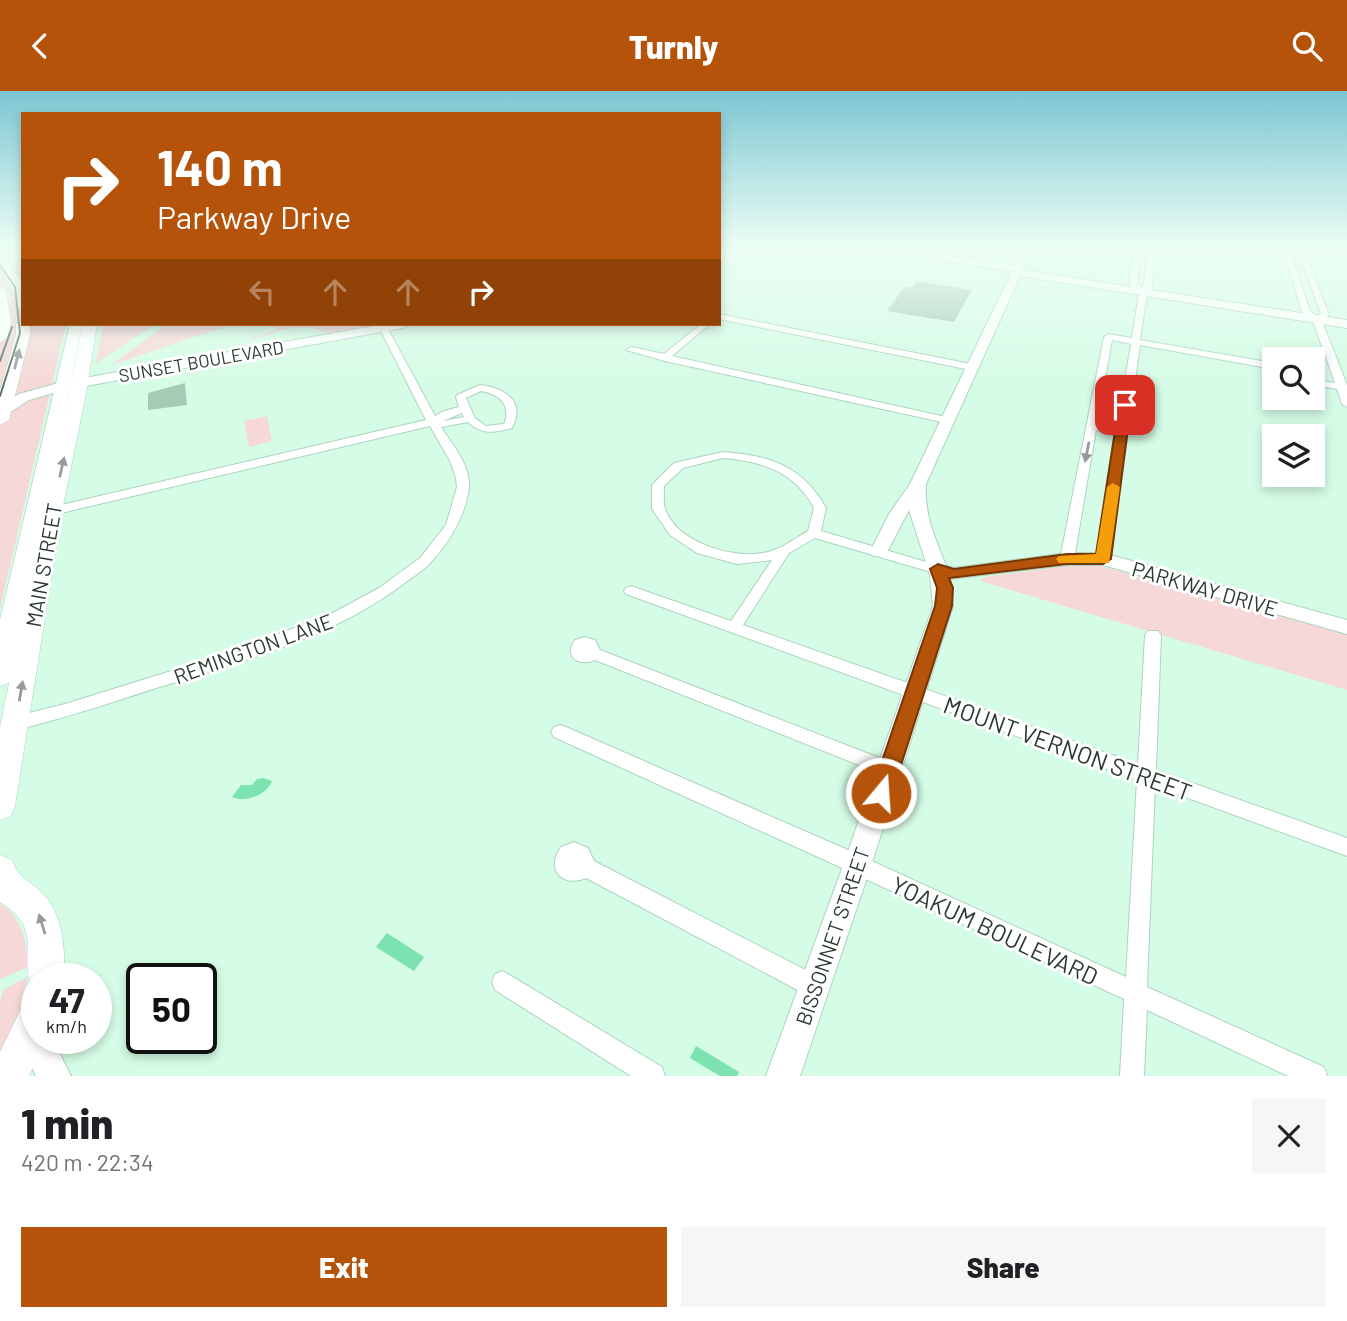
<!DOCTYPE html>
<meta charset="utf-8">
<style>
:root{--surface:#fff;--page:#f6f6f6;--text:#202124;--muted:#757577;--accent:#b45309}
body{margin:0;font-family:Barlow,sans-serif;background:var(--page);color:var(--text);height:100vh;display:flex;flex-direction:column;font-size:26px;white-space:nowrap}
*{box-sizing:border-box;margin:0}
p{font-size:23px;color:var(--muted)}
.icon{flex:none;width:38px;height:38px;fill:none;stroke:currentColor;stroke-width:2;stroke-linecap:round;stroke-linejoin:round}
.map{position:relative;height:985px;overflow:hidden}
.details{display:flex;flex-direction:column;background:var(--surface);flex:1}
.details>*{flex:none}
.banner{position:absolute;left:21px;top:21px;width:700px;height:214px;border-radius:0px;box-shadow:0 4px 10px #0003;background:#b45309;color:#fff;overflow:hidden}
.controls{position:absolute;left:1262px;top:256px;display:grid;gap:14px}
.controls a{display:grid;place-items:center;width:63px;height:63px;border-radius:0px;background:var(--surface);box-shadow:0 4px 10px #0003;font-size:35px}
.speed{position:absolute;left:21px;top:872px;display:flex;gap:14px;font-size:35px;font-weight:700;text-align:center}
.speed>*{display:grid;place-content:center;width:91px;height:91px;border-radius:50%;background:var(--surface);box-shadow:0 4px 10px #0003;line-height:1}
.speed small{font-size:18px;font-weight:400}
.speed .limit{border:4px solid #111;border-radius:10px;background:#fff;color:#111}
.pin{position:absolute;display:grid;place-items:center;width:60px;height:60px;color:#fff;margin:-30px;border-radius:14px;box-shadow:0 4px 10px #0006}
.me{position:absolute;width:77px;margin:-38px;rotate:18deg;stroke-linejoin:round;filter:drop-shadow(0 0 5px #0008)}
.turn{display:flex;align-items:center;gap:24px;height:147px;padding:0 21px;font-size:32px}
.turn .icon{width:91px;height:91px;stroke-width:2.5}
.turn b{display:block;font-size:49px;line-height:60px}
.lanes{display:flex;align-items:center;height:66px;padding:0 21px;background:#0003;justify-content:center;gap:35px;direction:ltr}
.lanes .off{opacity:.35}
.round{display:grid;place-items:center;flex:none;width:74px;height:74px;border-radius:0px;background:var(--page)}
.summary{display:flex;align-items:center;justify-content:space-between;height:119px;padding:0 21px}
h1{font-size:42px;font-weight:800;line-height:52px}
.primary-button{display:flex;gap:14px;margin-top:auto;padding:14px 21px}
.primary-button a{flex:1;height:80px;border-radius:0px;background:var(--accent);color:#fff;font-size:28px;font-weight:800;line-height:80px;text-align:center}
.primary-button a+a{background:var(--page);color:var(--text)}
header{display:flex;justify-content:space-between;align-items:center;height:91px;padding:0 21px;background:var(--accent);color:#fff;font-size:32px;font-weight:800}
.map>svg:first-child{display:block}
.green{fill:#f6d8d8}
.water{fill:#7be2b0}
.building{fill:#a5cab6}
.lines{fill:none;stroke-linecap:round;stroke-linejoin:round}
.street-casing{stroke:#add3be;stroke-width:2}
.secondary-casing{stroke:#add3be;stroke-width:2}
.primary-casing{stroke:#add3be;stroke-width:1}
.street{fill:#fff;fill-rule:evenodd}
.secondary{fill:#fff;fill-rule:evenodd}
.primary{fill:#fff;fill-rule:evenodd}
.tram{stroke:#5d7367;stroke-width:2}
.oneway{fill:#959c98}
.route{fill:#b45309;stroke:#753606;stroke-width:2}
.slow{fill:#f59e0b}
.labels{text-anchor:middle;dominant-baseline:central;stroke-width:6;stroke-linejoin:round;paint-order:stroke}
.far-street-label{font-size:18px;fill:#2b3a32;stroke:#fff}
.street-label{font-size:21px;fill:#2b3a32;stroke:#fff}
.near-street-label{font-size:24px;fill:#2b3a32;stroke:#fff}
</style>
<header><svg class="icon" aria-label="back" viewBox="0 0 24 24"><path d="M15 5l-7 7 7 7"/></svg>Turnly<svg class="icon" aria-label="search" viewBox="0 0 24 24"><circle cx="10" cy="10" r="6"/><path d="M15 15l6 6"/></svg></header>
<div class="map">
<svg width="1347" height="985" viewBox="0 0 1347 985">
<rect width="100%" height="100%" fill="#d5fce6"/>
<!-- green -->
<g class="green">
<polygon points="0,158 23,158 23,233 66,233 0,518"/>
<polygon points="103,233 155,233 96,272"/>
<polygon points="167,233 233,233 111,274"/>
<polygon points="277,233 379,233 329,242 308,236 289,237 245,251 279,238 272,234"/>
<polygon points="267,325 272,350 249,356 244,330"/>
<polygon points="1089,472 1347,542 1347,599 980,490 984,486"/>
<path d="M0,812C22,827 27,851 28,876L0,888Z"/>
<polygon points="27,886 20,918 0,964 0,911 3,899"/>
</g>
<!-- water -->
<g class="water">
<path d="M263,687L272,690C267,704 245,712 232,706L241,694H252L257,688Z"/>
<polygon points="387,842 424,866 414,880 376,856"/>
<polygon points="696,955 739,981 737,985 720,985 690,967"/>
</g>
<!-- building -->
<g class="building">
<polygon points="917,190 972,199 954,231 887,220 904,196 911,197"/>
<polygon points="185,292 187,314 148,319 148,302"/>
</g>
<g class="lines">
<defs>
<g id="street">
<path d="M1135,158H1141L1137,193L1143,197L1149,158H1155L1152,197L1147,202L1140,249L1274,272V278L1140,254L1110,468L1103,472L1096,468L1116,343L1096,339L1074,468L1067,472L1060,468L1104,246L1108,243L1132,247L1139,202L1129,194ZM1112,249L1131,253L1117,337L1097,333Z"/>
<polygon points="1283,158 1289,158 1310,220 1317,225 1321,223 1298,158 1304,158 1329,224 1322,230 1347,294 1347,316 1342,313 1337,298 1312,294 1312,288 1335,292 1313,230 1302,221"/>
<polygon points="719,223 971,273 976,276 971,279 719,228"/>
<path d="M383,233L387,236L435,325L444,320L459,316L456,306L457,304L480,294C505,297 526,310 512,337C495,342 481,344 468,331L441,336C452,353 471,375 469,397C465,426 450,450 431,471C424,479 414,485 406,491C333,547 238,572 153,598C107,613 62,628 15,639L9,637L7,632L9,627L65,613L226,563L331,523L379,497L420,467L446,434L457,396L456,387L450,370L430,335L44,426L38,422L44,418L426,329L379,236ZM481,300C499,303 512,314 504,333L486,335L475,327L466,307ZM462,322L464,326L443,330Z"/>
<polygon points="701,233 710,233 672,265 946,326 951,329 946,332 665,270 626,259 631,256 664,263"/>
<path d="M723,361C769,364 803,375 826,417L821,440L943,476L945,479L938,483L815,447L789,462L743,534L1138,673L1145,544L1148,540H1158L1161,544L1156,679L1347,747V765L1155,695L1147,896L1324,976L1327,985H1288L1147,919L1144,985H1120L1124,908L827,770L554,646L551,641L554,636L560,634L566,636L841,756L1126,886L1137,689L626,503L624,500L626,497L631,495L731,530L772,469L737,473L697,462L670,444L652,418V394L674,372ZM723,367C762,370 795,381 814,417L808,440C797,446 786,455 774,459C742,472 675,453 665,417C663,411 664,402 664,395L683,377Z"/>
<path d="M585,546L595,549L600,559L895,673L898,678L895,683L889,686L595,569C579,576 563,566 575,549Z"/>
<path d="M574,751L588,757L594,770L823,888L826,896L823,904L815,907L807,904L586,787C562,797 545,778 561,756Z"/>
<polygon points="503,880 662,976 665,985 631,985 495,899 492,891 495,883"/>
</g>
<g id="secondary">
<path d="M883,158H903L1014,174L1023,158H1031L1022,179L1347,229V237L1020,185L926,393C924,424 935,446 946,475L954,477L1067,462H1103L1347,529V543L1103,474H1067L950,488L953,515L871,775L800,985H766L843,775L933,515L930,484L909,419L885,465H873L870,461L889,423L910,393L1012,180L887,161Z"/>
<polygon points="385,233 409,233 403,237 64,299 29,309 9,322 0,322 0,315 19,303 62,291"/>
<polygon points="31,925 37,927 37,947 52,947 71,985 36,985 15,941 20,930"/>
</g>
<g id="primary">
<path d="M0,166L4,167L23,192V220L16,216C15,192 0,187 0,166Z"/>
<polygon points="0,195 6,199 11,232 7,247 0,251"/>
<polygon points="23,229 23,233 30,233 30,244 9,329 0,334 0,299 16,244 16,233"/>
<polygon points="70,233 80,233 82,236 63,330 83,233 97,233 86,303 62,420 15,715 11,725 0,729 0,636 9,592 0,595 0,529"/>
<path d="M0,764L12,769C21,790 25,786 40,800C64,822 65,857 64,887H37V901L33,900C17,862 46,840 0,811Z"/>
<polygon points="37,906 37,947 46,947 29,985 0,985 0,961 24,912"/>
</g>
</defs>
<!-- street casing -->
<use href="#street" class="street-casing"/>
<!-- secondary casing -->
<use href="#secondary" class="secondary-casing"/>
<!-- primary casing -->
<use href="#primary" class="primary-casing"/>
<!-- street -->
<use href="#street" class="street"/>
<!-- secondary -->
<use href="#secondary" class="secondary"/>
<!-- primary -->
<use href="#primary" class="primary"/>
<!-- tram -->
<g class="tram">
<polyline points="0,174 15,196 20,242 0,305"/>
<polyline points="0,270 12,236"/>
</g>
</g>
<!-- one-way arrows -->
<defs><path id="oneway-solid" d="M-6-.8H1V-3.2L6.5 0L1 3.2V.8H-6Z" transform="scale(1.75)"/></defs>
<g class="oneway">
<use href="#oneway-solid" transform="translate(17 268) rotate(-76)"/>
<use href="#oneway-solid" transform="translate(1087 361) rotate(101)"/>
<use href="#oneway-solid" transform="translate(62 376) rotate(-77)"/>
<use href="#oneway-solid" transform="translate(21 600) rotate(-80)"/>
<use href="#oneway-solid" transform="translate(42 833) rotate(-107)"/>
</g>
<!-- sky -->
<linearGradient id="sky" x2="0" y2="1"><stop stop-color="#7cc6d2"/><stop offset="0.53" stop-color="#ecfef4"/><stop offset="1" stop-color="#ecfef4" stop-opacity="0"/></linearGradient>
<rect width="1347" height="296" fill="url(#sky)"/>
<!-- route -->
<polygon class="route" points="1125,311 1131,314 1111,468 1103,473 1067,473 949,487 953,497 952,515 892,702 889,709 881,712 874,709 871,702 935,515 937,497 930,478 938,473 954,478 1067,463 1096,463 1119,314"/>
<!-- slow -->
<polygon class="slow" points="1113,392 1120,396 1109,472 1059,472 1056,468 1059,465 1096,463 1107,396"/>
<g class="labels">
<!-- far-street labels -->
<g class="far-street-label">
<text transform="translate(201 270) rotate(-10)">SUNSET BOULEVARD</text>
</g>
<!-- street labels -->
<g class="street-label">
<text transform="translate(43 474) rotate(-80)">MAIN STREET</text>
<text transform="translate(1205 497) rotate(16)">PARKWAY DRIVE</text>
<text transform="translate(253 557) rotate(-20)">REMINGTON LANE</text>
<text transform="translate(832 845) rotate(-71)">BISSONNET STREET</text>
</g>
<!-- near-street labels -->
<g class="near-street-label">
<text transform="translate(1068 657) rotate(20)">MOUNT VERNON STREET</text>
<text transform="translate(995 839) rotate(25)">YOAKUM BOULEVARD</text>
</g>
</g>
</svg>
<div class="controls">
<a><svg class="icon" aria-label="search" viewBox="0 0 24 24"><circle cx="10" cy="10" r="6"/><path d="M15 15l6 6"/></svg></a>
<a><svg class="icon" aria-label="layers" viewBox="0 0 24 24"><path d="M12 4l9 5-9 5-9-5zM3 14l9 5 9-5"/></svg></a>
</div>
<div class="speed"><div>47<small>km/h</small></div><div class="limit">50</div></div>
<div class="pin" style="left:1125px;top:314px;background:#d93025"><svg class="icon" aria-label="arrive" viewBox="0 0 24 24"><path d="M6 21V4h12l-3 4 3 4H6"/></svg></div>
<svg class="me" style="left:881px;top:702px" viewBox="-20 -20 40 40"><circle r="17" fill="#b45309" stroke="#fff" stroke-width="3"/><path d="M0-11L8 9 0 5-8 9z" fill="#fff"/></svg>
<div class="banner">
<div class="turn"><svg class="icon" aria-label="right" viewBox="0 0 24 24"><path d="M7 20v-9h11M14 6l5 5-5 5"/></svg><div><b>140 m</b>Parkway Drive</div></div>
<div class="lanes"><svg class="icon off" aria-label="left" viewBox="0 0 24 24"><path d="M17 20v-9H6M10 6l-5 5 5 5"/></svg><svg class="icon off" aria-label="ahead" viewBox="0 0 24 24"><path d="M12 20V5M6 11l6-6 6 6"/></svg><svg class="icon off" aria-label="ahead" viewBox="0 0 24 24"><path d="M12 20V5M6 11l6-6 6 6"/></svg><svg class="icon" aria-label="right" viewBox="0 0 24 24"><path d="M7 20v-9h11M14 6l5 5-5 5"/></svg></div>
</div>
</div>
<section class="details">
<div class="summary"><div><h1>1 min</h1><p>420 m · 22:34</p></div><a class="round"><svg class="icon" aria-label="close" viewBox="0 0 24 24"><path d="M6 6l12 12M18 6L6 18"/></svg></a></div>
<div class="primary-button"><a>Exit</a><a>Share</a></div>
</section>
